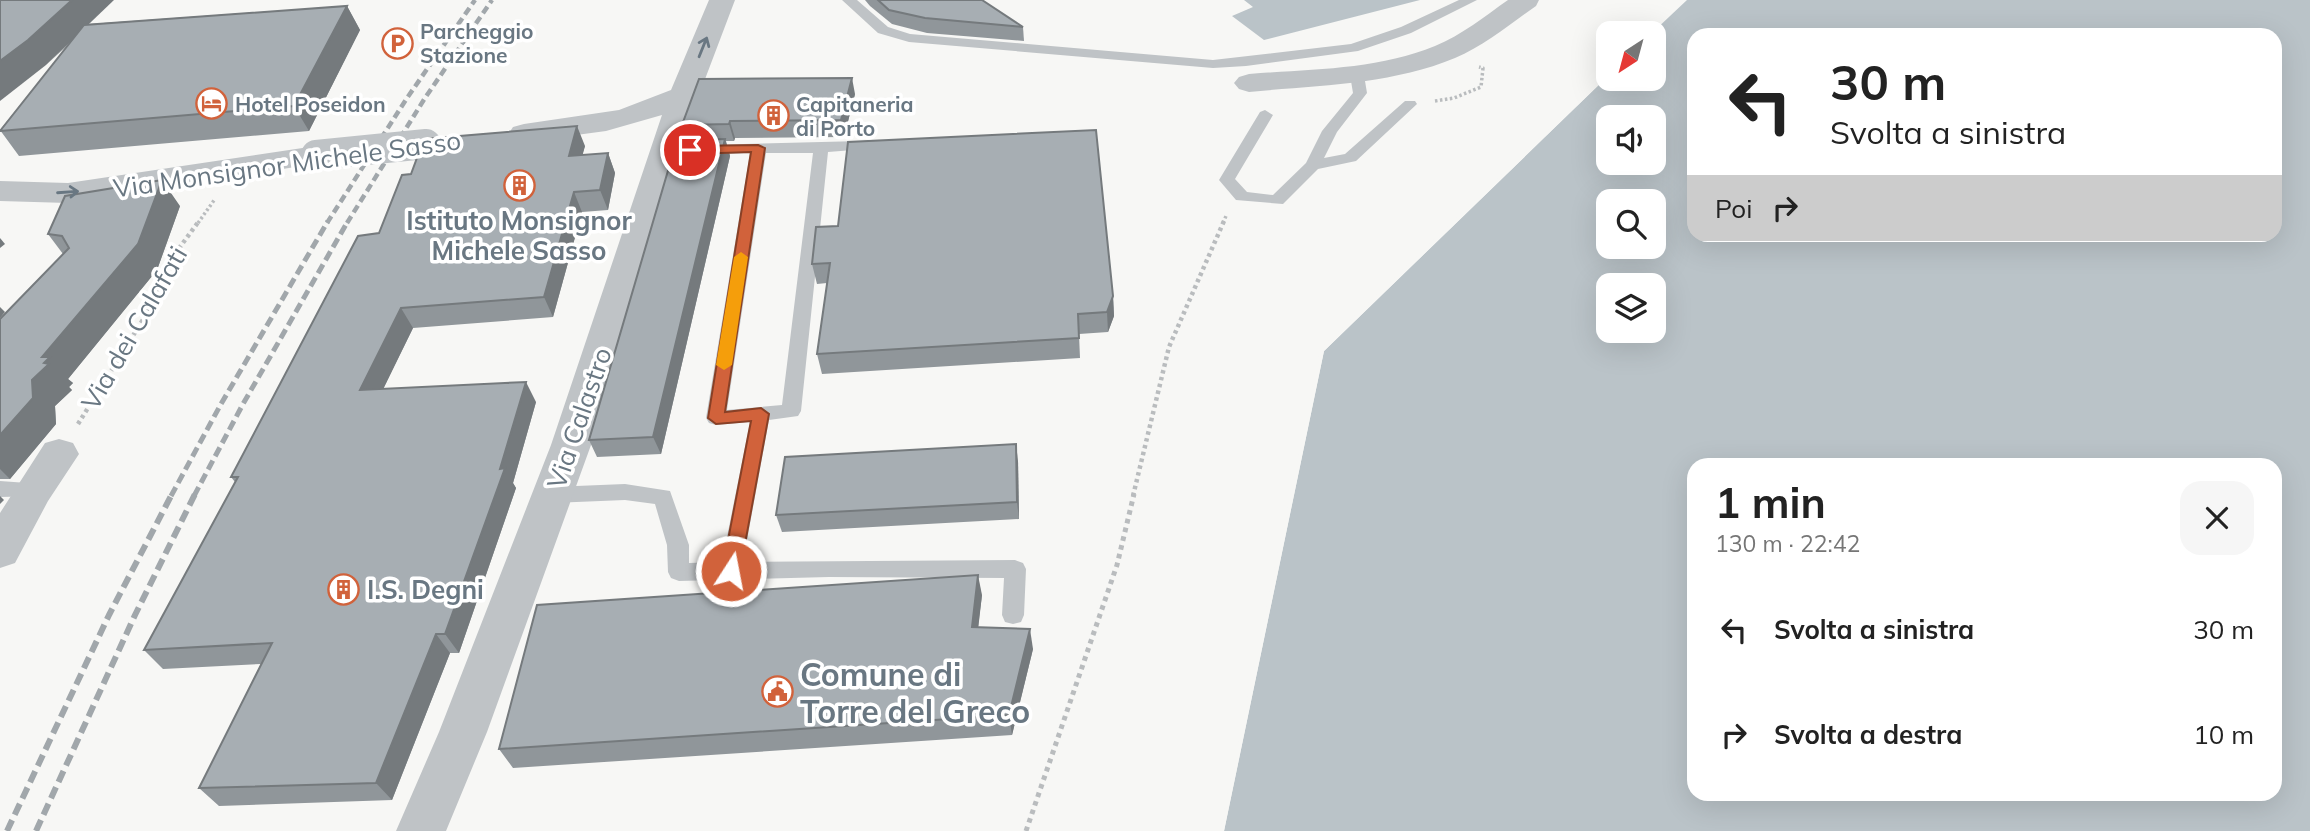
<!DOCTYPE html>
<html lang="it">
<meta charset="utf-8">
<style>
:root{--surface:#fff;--page:#f6f6f6;--text:#222;--muted:#767676}
body{margin:0;font-family:Mulish,sans-serif;background:var(--page);color:var(--text);height:100vh;display:flex;flex-direction:column;font-size:26px;white-space:nowrap}
*{box-sizing:border-box;margin:0}
p{font-size:23px;color:var(--muted)}
.icon{flex:none;width:38px;height:38px;fill:none;stroke:currentColor;stroke-width:2;stroke-linecap:round;stroke-linejoin:round}
.map{position:relative;flex:1;overflow:hidden}
.details{position:absolute;left:1687px;top:458px;width:595px;height:343px;display:flex;flex-direction:column;background:var(--surface);border-radius:21px;box-shadow:0 7px 28px #0002}
.details>*{flex:none}
.hud{position:absolute;left:1687px;top:28px;width:595px;height:214px;border-radius:21px;box-shadow:0 7px 28px #0002;background:#fff;color:var(--text);overflow:hidden}
.needle{width:46px;rotate:216deg}
.buttons{position:absolute;left:1596px;top:21px;display:grid;gap:14px}
.buttons a{display:grid;place-items:center;width:70px;height:70px;border-radius:14px;background:var(--surface);box-shadow:0 7px 28px #0002;font-size:35px}
.pin{position:absolute;display:grid;place-items:center;width:60px;height:60px;color:#fff;margin:-30px;border:4px solid #fff;border-radius:50%;box-shadow:0 2px 7px #0007}
.me{position:absolute;width:77px;margin:-38px;rotate:11deg;stroke-linejoin:round;filter:drop-shadow(0 0 5px #0008)}
.turn{display:flex;align-items:center;gap:24px;height:147px;padding:0 28px;font-size:32px}
.turn .icon{width:91px;height:91px;stroke-width:2.5}
.turn b{display:block;font-size:49px;line-height:60px}
.then{display:flex;align-items:center;height:66px;padding:0 28px;background:#0003;gap:14px;font-size:26px}
.round{display:grid;place-items:center;flex:none;width:74px;height:74px;border-radius:21px;background:var(--page)}
.headline{display:flex;align-items:center;justify-content:space-between;height:119px;padding:0 28px}
h1{font-size:42px;font-weight:700;line-height:52px}
ul{padding:0;list-style:none}
li{display:flex;align-items:center;gap:21px;height:105px;padding:0 28px}
li div{flex:1}
li b{display:block;font-size:26px}
li em{font-style:normal}
.map>svg:first-child{display:block}
.water{fill:#bac3c8;fill-rule:evenodd}
.pier{fill:#f7f7f5}
.lines{fill:none;stroke-linecap:round;stroke-linejoin:round}
.path-far2{stroke:#b9bcbe;stroke-width:3.5;stroke-dasharray:2.5 2.5;stroke-linecap:butt}
.path-far1{stroke:#b9bcbe;stroke-width:4.5;stroke-dasharray:3.5 3.5;stroke-linecap:butt}
.path{stroke:#b9bcbe;stroke-width:5;stroke-dasharray:4.5 4.5;stroke-linecap:butt}
.lane{fill:#bfc3c6;fill-rule:evenodd}
.street{fill:#bfc3c6;fill-rule:evenodd}
.rail-far2{stroke:#a1a7ab;stroke-width:4.5;stroke-dasharray:8 4.5;stroke-linecap:butt}
.rail-far1{stroke:#a1a7ab;stroke-width:5;stroke-dasharray:10 5;stroke-linecap:butt}
.rail{stroke:#a1a7ab;stroke-width:6;stroke-dasharray:12 6;stroke-linecap:butt}
.street-bridge{stroke:#bfc3c6;stroke-width:30}
.wall{fill:#90969a}
.shaded-wall{fill:#757a7d}
.building{fill:#a7aeb3;stroke:#757a7d;stroke-width:2}
.oneway{stroke:#697782}
.route{fill:#d1623b;stroke:#884026;stroke-width:2}
.slow{fill:#f59e0b}
.labels{text-anchor:middle;dominant-baseline:central;stroke-width:7;stroke-linejoin:round;paint-order:stroke}
.far-poi-label{font-size:21px;font-weight:bold;fill:#697782;stroke:#fff;text-anchor:start}
.street-label{font-size:26px;fill:#697782;stroke:#fff}
.poi-label{font-size:26px;font-weight:bold;fill:#697782;stroke:#fff}
.near-poi-label{font-size:32px;font-weight:bold;fill:#697782;stroke:#fff;text-anchor:start}
</style>
<div class="map">
<svg width="2310" height="831" viewBox="0 0 2310 831">
<rect width="100%" height="100%" fill="#f7f7f5"/>
<!-- water -->
<g class="water">
<polygon points="1244,0 1420,0 1264,40 1232,16 1253,7"/>
<path d="M1687,0H2310V831H1224L1324,351L1608,76V79H1654L1652,33ZM1694,35H2275V234H1694ZM1608,117H1654V163H1608ZM1608,201H1654V247H1608ZM1608,285H1654V331H1608ZM1694,466H2275V794H1694Z"/>
</g>
<!-- pier -->
<polygon class="pier" points="1608,72 1608,76 1324,351 1224,831 1220,831 1320,349"/>
<g class="lines">
<!-- path-far2 -->
<g class="path-far2">
<polyline points="1435,101 1454,98 1481,87 1483,68 1479,67"/>
<polyline points="198,223 215,199"/>
<polyline points="1223,223 1226,216"/>
</g>
<!-- path-far1 -->
<g class="path-far1">
<polyline points="78,424 144,318 169,262 199,221"/>
<polyline points="1133,496 1169,347 1224,221"/>
</g>
<!-- path -->
<polyline class="path" points="1026,831 1117,565 1134,494"/>
<!-- lane -->
<g class="lane">
<polygon points="842,0 857,0 888,27 910,34 1213,60 1351,44 1401,27 1459,0 1477,0 1411,33 1358,51 1246,66 1213,68 909,42 878,33"/>
<polygon points="1357,71 1364,75 1367,93 1337,132 1324,158 1345,154 1405,101 1415,101 1417,104 1356,161 1318,169 1283,204 1236,200 1219,180 1260,112 1265,110 1273,115 1235,179 1247,192 1273,195 1306,163 1322,131 1353,93 1350,75"/>
<path d="M861,141L869,146L866,149L828,152L801,411L798,416L769,420L743,562L1015,560L1023,563L1026,569L1024,615L1021,622L1013,624L1005,622L1002,615L1004,578L829,577L679,581L671,578L668,572L667,545L655,504L625,500L552,503L545,501L542,495L545,489L552,487L625,484L670,491L689,545V563L722,562L750,422L716,425L709,423L706,418L750,153L702,155L694,150L702,145ZM766,153H813L782,405L727,410Z"/>
<polygon points="0,481 41,484 44,490 41,496 0,497"/>
</g>
<!-- street -->
<g class="street">
<polygon points="709,0 735,0 699,95 591,445 487,732 446,831 396,831 439,732 551,445 662,115 606,131 524,142 513,139 509,133 513,127 524,124 619,110 671,90"/>
<path d="M1508,0H1539L1536,6C1510,24 1484,46 1455,58C1390,85 1318,85 1249,92L1239,89L1234,83L1239,77L1249,74C1311,69 1377,70 1435,46C1462,35 1485,16 1508,0Z"/>
<polygon points="316,146 327,148 332,155 327,162 68,203 0,201 0,181 68,183"/>
<polygon points="59,439 73,443 79,454 48,501 15,563 0,568 0,513 45,443"/>
</g>
<!-- rail-far2 -->
<g class="rail-far2">
<polyline points="327,223 407,98 475,0"/>
<polyline points="347,223 425,98 492,0"/>
</g>
<!-- rail-far1 -->
<g class="rail-far1">
<polyline points="171,496 221,404 328,221"/>
<polyline points="194,496 243,404 348,221"/>
</g>
<!-- rail -->
<g class="rail">
<polyline points="7,831 109,615 172,494"/>
<polyline points="36,831 135,615 195,494"/>
</g>
<!-- street-bridge -->
<polyline class="street-bridge" points="316,155 426,144"/>
</g>
<!-- wall -->
<g class="wall">
<polygon points="114,0 89,24 347,6 360,30 309,131 19,156 0,130 70,43 46,65"/>
<polygon points="865,0 982,0 1023,27 1024,41 927,33 892,24 870,6"/>
<polygon points="855,94 844,137 735,138 734,141 726,141 730,156 661,454 597,457 589,440 687,140 682,125"/>
<polygon points="585,146 582,155 608,153 615,173 608,210 582,212 553,317 413,328 383,389 536,402 513,483 516,488 459,653 450,653 392,800 219,806 199,788 261,664 163,669 144,650 235,482 231,477 379,233 411,174"/>
<polygon points="180,206 157,270 68,379 73,383 69,387 72,390 55,406 56,424 10,479 0,479 0,319 63,254 48,234"/>
<polygon points="816,227 1113,296 1114,316 1108,332 1079,334 1080,358 822,374 817,354 827,283 817,284 812,264"/>
<polygon points="1018,461 1019,519 782,532 776,515"/>
<polygon points="982,595 978,627 1033,649 1012,735 513,768 499,749"/>
</g>
<!-- shaded-wall -->
<g class="shaded-wall">
<polygon points="72,0 114,0 46,65 0,101 0,61"/>
<polygon points="347,6 360,30 309,131 294,106"/>
<polygon points="852,78 855,94 844,137 841,120"/>
<polygon points="730,121 735,138 734,141 729,124"/>
<polygon points="577,126 585,146 577,176 569,156"/>
<polygon points="725,139 730,156 661,454 653,437"/>
<polygon points="608,153 615,173 608,210 600,190"/>
<polygon points="162,180 180,206 157,270 68,379 73,383 69,387 72,390 55,406 56,424 10,479 0,469 0,435 32,380 42,357"/>
<polygon points="574,192 582,212 553,317 544,297"/>
<polygon points="0,238 5,244 0,248"/>
<polygon points="1113,296 1114,316 1108,332 1107,312"/>
<polygon points="0,307 5,312 0,318"/>
<polygon points="401,308 413,328 373,410 360,390"/>
<polygon points="526,382 536,402 513,483 516,488 459,653 445,634"/>
<polygon points="1016,444 1018,461 1019,519 1017,502"/>
<polygon points="0,496 4,500 0,504"/>
<polygon points="978,575 982,595 976,647 972,627"/>
<polygon points="1030,629 1033,649 1012,735 1009,715"/>
<polygon points="436,634 450,653 392,800 376,783"/>
</g>
<!-- building -->
<g class="building">
<polygon points="0,0 72,0 28,40 0,61"/>
<polygon points="878,0 982,0 1023,27 925,18 889,10"/>
<polygon points="347,6 294,106 0,131 84,25"/>
<polygon points="852,78 841,120 730,121 729,124 682,125 699,79"/>
<polygon points="577,126 569,156 608,153 600,190 574,192 544,297 401,308 360,390 526,382 500,469 505,468 445,634 436,634 376,783 199,788 272,643 144,650 238,477 231,477 358,236 379,233 402,175 411,174 424,139"/>
<polygon points="1096,130 1113,296 1107,312 1078,314 1079,338 817,354 830,263 812,264 816,227 838,226 848,142"/>
<polygon points="725,139 653,437 589,440 677,140"/>
<polygon points="162,180 138,244 42,357 50,357 44,363 49,364 32,380 33,398 0,435 0,319 69,248 62,236 48,234 65,196"/>
<polygon points="1016,444 1017,502 776,515 785,457"/>
<polygon points="978,575 972,627 1030,629 1009,715 499,749 537,605"/>
</g>
<!-- one-way arrows -->
<defs><path id="oneway-shaft" d="M-6 0H5M1.5-3L5.5 0L1.5 3" fill="none" stroke-width="1.6" stroke-linecap="round" stroke-linejoin="round" transform="scale(1.75)"/></defs>
<g class="oneway">
<use href="#oneway-shaft" transform="translate(703 47) rotate(-68)"/>
<use href="#oneway-shaft" transform="translate(68 192) rotate(-4)"/>
</g>
<!-- route -->
<polygon class="route" points="758,145 765,148 725,412 761,408 769,414 740,571 737,576 731,578 725,576 722,571 751,421 716,424 708,418 751,152 690,154 683,150 690,146"/>
<!-- slow -->
<polygon class="slow" points="741,252 748,257 732,365 724,370 716,365 734,257"/>
<!-- icons -->
<defs>
<symbol id="parking-ring" viewBox="-11 -11 22 22"><circle r="9.5" fill="#fff" stroke="#d1623b" stroke-width="1.5"/><path d="M-3.5-5.5H1a3.5 3.5 0 0 1 0 7H-1V5.5H-3.5ZM-1-3.4V-.6H.8a1.4 1.4 0 0 0 0-2.8Z" fill="#d1623b"/></symbol>
<symbol id="hotel-ring" viewBox="-11 -11 22 22"><circle r="9.5" fill="#fff" stroke="#d1623b" stroke-width="1.5"/><path d="M-6-4.5h1.5V1H6V5H4.5V3h-9V5H-6ZM-4 0a1.8 1.8 0 1 1 3.6 0ZM.5 0V-2.5h3Q6-2.5 6 0Z" fill="#d1623b"/></symbol>
<symbol id="building-ring" viewBox="-11 -11 22 22"><circle r="9.5" fill="#fff" stroke="#d1623b" stroke-width="1.5"/><path d="M-4-6H4V6H1V3H-1V6H-4ZM-2.5-4.3h1.7v1.8h-1.7ZM.8-4.3h1.7v1.8H.8ZM-2.5-1h1.7V.8h-1.7ZM.8-1h1.7V.8H.8Z" fill="#d1623b"/></symbol>
<symbol id="civic-ring" viewBox="-11 -11 22 22"><circle r="9.5" fill="#fff" stroke="#d1623b" stroke-width="1.5"/><path d="M-.6-6.5H3V-4.5H.6V-3L4-1V1h2V6H-6V1h2V-1L-.6-3ZM-1.2 2.5V6h2.4V2.5Z" fill="#d1623b"/></symbol>
</defs>
<g fill-rule="evenodd">
<use href="#parking-ring" x="380" y="26" width="35" height="35"/>
<use href="#hotel-ring" x="194" y="86" width="35" height="35"/>
<use href="#building-ring" x="756" y="98" width="35" height="35"/>
<use href="#building-ring" x="502" y="168" width="35" height="35"/>
<use href="#building-ring" x="326" y="572" width="35" height="35"/>
<use href="#civic-ring" x="760" y="674" width="35" height="35"/>
</g>
<g class="labels">
<!-- far-poi labels -->
<g class="far-poi-label">
<text x="420" y="31">Parcheggio<tspan x="420" dy="24">Stazione</tspan></text>
<text x="235" y="104">Hotel Poseidon</text>
<text x="796" y="104">Capitaneria<tspan x="796" dy="24">di Porto</tspan></text>
</g>
<!-- street labels -->
<g class="street-label">
<text transform="translate(287 164) rotate(-8)">Via Monsignor Michele Sasso</text>
<text transform="translate(134 328) rotate(-60)">Via dei Calafati</text>
<text transform="translate(579 418) rotate(-71)">Via Calastro</text>
</g>
<!-- poi labels -->
<g class="poi-label">
<text x="519" y="220">Istituto Monsignor<tspan x="519" dy="30">Michele Sasso</tspan></text>
<text x="367" y="589" text-anchor="start">I.S. Degni</text>
</g>
<!-- near-poi labels -->
<g class="near-poi-label">
<text x="800" y="674">Comune di<tspan x="800" dy="37">Torre del Greco</tspan></text>
</g>
</g>
</svg>
<div class="buttons">
<a><svg class="needle" viewBox="-14 -14 28 28"><path d="M0-13l5 13h-10z" fill="#e53935"/><path d="M0 13l5-13h-10z" fill="#767676"/></svg></a>
<a><svg class="icon" aria-label="sound" viewBox="0 0 24 24"><path d="M4 9h4l5-4v14l-5-4H4zM17 9q2 3 0 6"/></svg></a>
<a><svg class="icon" aria-label="search" viewBox="0 0 24 24"><circle cx="10" cy="10" r="6"/><path d="M15 15l6 6"/></svg></a>
<a><svg class="icon" aria-label="layers" viewBox="0 0 24 24"><path d="M12 4l9 5-9 5-9-5zM3 14l9 5 9-5"/></svg></a>
</div>
<div class="pin" style="left:690px;top:150px;background:#d93025"><svg class="icon" aria-label="arrive" viewBox="0 0 24 24"><path d="M6 21V4h12l-3 4 3 4H6"/></svg></div>
<svg class="me" style="left:731px;top:571px" viewBox="-20 -20 40 40"><circle r="17" fill="#d1623b" stroke="#fff" stroke-width="3"/><path d="M0-11L8 9 0 5-8 9z" fill="#fff"/></svg>
<div class="hud">
<div class="turn"><svg class="icon" aria-label="left" viewBox="0 0 24 24"><path d="M17 20v-9H6M10 6l-5 5 5 5"/></svg><div><b>30 m</b>Svolta a sinistra</div></div>
<div class="then">Poi<svg class="icon" aria-label="right" viewBox="0 0 24 24"><path d="M7 20v-9h11M14 6l5 5-5 5"/></svg></div>
</div>
<section class="details">
<div class="headline"><div><h1>1 min</h1><p>130 m · 22:42</p></div><a class="round"><svg class="icon" aria-label="close" viewBox="0 0 24 24"><path d="M6 6l12 12M18 6L6 18"/></svg></a></div>
<ul>
<li><svg class="icon" aria-label="left" viewBox="0 0 24 24"><path d="M17 20v-9H6M10 6l-5 5 5 5"/></svg><div><b>Svolta a sinistra</b></div><em>30 m</em></li>
<li><svg class="icon" aria-label="right" viewBox="0 0 24 24"><path d="M7 20v-9h11M14 6l5 5-5 5"/></svg><div><b>Svolta a destra</b></div><em>10 m</em></li>
</ul>
</section>
</div>
